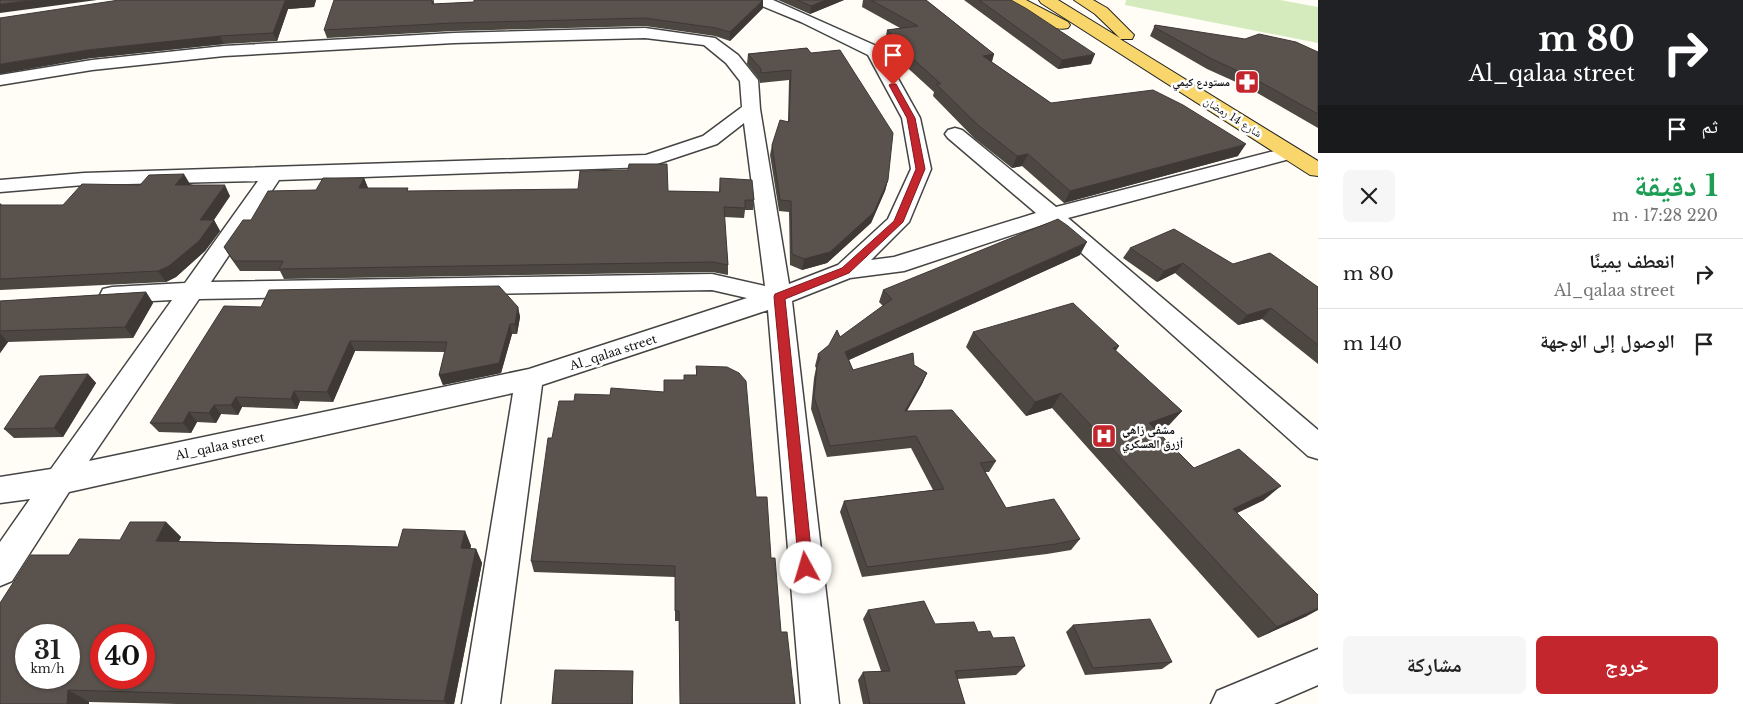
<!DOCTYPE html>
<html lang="ar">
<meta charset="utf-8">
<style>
:root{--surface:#fff;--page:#f6f6f6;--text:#222;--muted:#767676;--line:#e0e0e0;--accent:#c4262e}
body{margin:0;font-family:"Libre Baskerville","Noto Naskh Arabic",serif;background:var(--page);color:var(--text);direction:rtl;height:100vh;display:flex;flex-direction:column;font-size:19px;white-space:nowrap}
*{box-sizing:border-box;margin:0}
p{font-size:16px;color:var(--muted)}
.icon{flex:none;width:28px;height:28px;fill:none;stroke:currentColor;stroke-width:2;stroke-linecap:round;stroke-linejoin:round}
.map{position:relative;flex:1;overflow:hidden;direction:ltr}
.sheet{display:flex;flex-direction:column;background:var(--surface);width:425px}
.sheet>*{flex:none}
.guide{background:#202124;color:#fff;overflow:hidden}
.speed{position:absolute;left:15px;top:624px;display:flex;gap:10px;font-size:25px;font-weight:700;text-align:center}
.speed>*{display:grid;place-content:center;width:65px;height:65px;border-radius:50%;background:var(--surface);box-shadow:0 1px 4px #0004;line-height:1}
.speed small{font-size:12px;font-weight:400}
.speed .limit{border:8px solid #d22;background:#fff;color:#111}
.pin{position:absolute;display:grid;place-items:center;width:42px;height:42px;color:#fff;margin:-51px -21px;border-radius:50% 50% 50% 0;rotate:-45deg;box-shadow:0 0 5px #0007}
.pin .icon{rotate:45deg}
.me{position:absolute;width:55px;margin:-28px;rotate:354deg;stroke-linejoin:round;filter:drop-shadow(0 0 4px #0008)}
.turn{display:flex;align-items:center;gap:18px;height:105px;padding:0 25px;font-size:22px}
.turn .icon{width:65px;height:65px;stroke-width:2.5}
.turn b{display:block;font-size:35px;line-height:42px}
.then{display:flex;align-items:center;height:48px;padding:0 25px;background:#0003;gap:10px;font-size:19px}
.round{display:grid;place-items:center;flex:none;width:52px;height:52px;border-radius:8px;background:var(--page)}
.headline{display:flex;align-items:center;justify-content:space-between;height:85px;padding:0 25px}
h1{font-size:30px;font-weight:800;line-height:38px;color:#1e9e55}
.button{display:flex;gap:10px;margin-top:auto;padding:10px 25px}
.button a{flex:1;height:58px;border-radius:8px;background:var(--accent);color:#fff;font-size:20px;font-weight:800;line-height:58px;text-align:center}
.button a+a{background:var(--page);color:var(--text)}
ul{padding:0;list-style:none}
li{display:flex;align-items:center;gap:15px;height:70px;padding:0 25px;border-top:1px solid var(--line)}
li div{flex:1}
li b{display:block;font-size:19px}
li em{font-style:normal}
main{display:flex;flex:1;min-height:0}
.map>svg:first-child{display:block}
.green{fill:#d5ebbd}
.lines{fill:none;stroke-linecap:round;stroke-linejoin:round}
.minor-casing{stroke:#444;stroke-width:3}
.major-casing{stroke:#222;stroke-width:2}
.minor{fill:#fff;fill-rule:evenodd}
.major{fill:#f9d66b;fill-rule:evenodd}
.wall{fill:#4d4742}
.shaded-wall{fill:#3f3936}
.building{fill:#5a524d;stroke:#3f3936;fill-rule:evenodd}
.route{fill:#c4262e;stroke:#7f191e}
.labels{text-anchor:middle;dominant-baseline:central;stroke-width:5;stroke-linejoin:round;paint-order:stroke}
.far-poi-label{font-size:11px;font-weight:bold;fill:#111;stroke:#fff;text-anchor:end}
.far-street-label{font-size:11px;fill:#111;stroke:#fff}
.street-label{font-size:12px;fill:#111;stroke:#fff}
.poi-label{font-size:12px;font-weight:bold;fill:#111;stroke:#fff;text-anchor:start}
</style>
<main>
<section class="sheet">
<div class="guide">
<div class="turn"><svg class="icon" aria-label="right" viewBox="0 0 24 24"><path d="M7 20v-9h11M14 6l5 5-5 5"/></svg><div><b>80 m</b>Al_qalaa street</div></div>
<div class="then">ثم<svg class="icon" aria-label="arrive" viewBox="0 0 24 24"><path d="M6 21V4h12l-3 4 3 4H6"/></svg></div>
</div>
<div class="headline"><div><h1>1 دقيقة</h1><p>220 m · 17:28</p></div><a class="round"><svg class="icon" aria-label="close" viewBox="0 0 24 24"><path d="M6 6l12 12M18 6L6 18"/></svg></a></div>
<ul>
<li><svg class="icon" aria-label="right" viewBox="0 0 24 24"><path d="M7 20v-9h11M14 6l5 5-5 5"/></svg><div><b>انعطف يمينًا</b><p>Al_qalaa street</p></div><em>80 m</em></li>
<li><svg class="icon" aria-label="arrive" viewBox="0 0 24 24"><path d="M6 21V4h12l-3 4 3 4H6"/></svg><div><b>الوصول إلى الوجهة</b></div><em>140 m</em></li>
</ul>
<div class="button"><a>خروج</a><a>مشاركة</a></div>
</section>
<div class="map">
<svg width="1318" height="704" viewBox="0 0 1318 704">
<rect width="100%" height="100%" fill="#fffdf5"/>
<!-- green -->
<polygon class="green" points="1126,0 1280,0 1318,7 1318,43 1125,5"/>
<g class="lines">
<defs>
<g id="minor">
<path d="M753,0H773L881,48L920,118L931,169L909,222L871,260L894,257L1036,213L948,138L945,134L948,130L955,128L962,130L1056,207L1290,147L1297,149L1300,153L1297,157L1068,218L1318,430V459L1308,456L1048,223L904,271L850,278L792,301L839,704H801L768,310L542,385L500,704H462L513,393L69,492L12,581L0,586V542L30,499L0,503V477L51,469L172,300L112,303L103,301L100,295L103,289L112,287L185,283L258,181L84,185L0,192V180L84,173L646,155L703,136L742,107L740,81L726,63L704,45L645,38L454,43L224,56L92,70L0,85V75L92,60L224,46L454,33L645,28L715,38L738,55L758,80L760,109L789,284L838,265L888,219L911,169L902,118L868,55L801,22L755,3ZM744,123L765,286L712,274L211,282L279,180L648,167L717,144ZM712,290L747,298L529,369L89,461L199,299Z"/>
<polygon points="1318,649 1318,685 1274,704 1211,704 1217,691"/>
</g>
<g id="major">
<path d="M1007,0H1026L1068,22L1070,25L1068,28C1051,33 1024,12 1009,3Z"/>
<polygon points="1039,0 1058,0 1120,38 1095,14 1074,0 1093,0 1107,8 1134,35 1132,39 1120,39 1318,161 1318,176 1310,175 1041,3"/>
</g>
</defs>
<!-- minor casing -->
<use href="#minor" class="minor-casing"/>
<!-- major casing -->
<use href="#major" class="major-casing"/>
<!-- minor -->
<use href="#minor" class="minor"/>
<!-- major -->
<use href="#major" class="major"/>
</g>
<!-- wall -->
<g class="wall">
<polygon points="119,0 316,0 314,7 288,9 277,41 224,44 92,58"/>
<polygon points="434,0 434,4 474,2 763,8 730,41 715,36 645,26 454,31 327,38 324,30"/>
<polygon points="778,0 844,0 810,14"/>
<polygon points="863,0 926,0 994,54 992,62 1051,103 1238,156 1064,203 1022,166 1012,168 974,138 933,96 934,92 900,61 901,56 885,41 887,30 900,28 862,7"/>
<polygon points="964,0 1011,0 1091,64 1058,69"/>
<polygon points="1155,25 1318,52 1318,128 1247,87 1207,69 1150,36"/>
<polygon points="807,48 888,180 885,191 871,223 827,263 802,270 790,265 789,212 779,211 770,155 772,145 788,121 789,80 760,83 759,79 747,64 748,54"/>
<polygon points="364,178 368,188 410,191 668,191 719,192 720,178 754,200 753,210 745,210 744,218 724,217 728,265 728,275 712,272 284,279 280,271 240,271 230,257 224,247 251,220 316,190"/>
<polygon points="190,184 230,196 214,220 220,231 205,251 176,277 166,282 0,290 0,203 2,205 63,205 140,185"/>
<polygon points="1130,248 1233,264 1318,287 1318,364 1262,319 1238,325 1175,273 1157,282 1123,258"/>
<polygon points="1080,255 849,360 853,370 914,365 927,373 922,384 907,411 996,461 989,472 985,472 1006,508 1080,539 1071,550 1047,554 862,577 840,512 844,501 933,490 911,448 827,457 811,409 814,378 816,368 815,366 818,354 883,306 879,302 883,290"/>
<polygon points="146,292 153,303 133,338 8,342 0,353 0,301"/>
<polygon points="261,307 518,307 520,317 517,334 512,334 501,373 443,385 439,375 445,352 355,351 333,402 300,401 297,409 242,407 238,415 221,414 216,423 197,422 191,433 159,432 150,423"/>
<polygon points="973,332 1116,351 1182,411 1169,425 1156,430 1194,468 1264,500 1237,513 1307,616 1258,638 1052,408 1026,416 966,347"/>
<polygon points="696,366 756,497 771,558 781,632 795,704 680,704 679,621 675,621 675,577 534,572 531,561 552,438 574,401 610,395 664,392 684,380 696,375"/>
<polygon points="88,374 96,383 63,437 14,438 4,429"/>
<polygon points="166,522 181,537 179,541 398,547 465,531 471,546 470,548 476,549 482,563 454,704 177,704 89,702 89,704 0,704 69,555 120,540"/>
<polygon points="868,610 935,624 978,632 993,638 1025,666 1016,675 957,679 965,704 863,704 858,680 863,672 881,671 863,619"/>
<polygon points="1073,625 1172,662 1162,669 1085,675 1066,632"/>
</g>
<!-- shaded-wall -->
<g class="shaded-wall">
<polygon points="32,0 97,0 0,13 0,4"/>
<polygon points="295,0 316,0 314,7 288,9 277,41 273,33 285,1"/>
<polygon points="763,0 763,8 730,41 730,32"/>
<polygon points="826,0 844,0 810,14 811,6"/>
<polygon points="220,36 224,44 92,58 0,74 0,64 87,50"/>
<polygon points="994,54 990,66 983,56"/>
<polygon points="1095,54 1091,64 1058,69 1062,60"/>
<polygon points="1246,144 1238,156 1064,203 1070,191"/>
<polygon points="1028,154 1022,166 1012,168 1017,156"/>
<polygon points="184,174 190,184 182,195 175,185"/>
<polygon points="364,178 368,188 359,188"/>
<polygon points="888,180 885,191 871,223 827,263 802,270 804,259"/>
<polygon points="225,185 230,196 206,231 200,220"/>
<polygon points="214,220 220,231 205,251 176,277 166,282 158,271"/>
<polygon points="1087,242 1080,255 842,363 845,352"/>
<polygon points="1183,263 1175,273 1157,282 1164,271"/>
<polygon points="146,292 153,303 133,338 125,327"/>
<polygon points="518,307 520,317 517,334 515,324"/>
<polygon points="1271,308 1262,319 1238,325 1247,315"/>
<polygon points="510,324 512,334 501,373 443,385 439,375"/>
<polygon points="0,333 8,342 0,353"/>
<polygon points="350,341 355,351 333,402 327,392"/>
<polygon points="1119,346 1109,361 1113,348"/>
<polygon points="927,373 922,384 900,423 905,411"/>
<polygon points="88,374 96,383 63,437 54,428"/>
<polygon points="294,391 300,401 297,409 291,399"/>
<polygon points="1061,393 1052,408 1026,416 1035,402"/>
<polygon points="236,397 242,407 238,415 231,405"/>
<polygon points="214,405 221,414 216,423 209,413"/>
<polygon points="1182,411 1169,425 1137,437 1149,423"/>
<polygon points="189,412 197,422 191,433 183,423"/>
<polygon points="1281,486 1264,500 1218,522 1233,509"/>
<polygon points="166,522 181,537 172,555 156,541"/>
<polygon points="465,531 471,546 468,563 461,548"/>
<polygon points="476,549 482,563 454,704 447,704 444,701"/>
<polygon points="1318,608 1318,610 1307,616 1258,638 1277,627"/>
<polygon points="633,671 633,704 632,704"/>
<polygon points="68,690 89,702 89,704 67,704"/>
</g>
<!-- building -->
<g class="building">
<polygon points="0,0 32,0 0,4"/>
<polygon points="119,0 295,0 285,1 273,33 220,36 87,50 0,64 0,18"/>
<polygon points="334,0 432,0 432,4 474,2 474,0 763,0 730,32 716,28 645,18 452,23 324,30"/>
<polygon points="797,0 826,0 811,6"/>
<polygon points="871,0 926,0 994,54 983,56 1051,103 1153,90 1183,105 1246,144 1070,191 1028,154 1017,156 979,126 936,84 941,84 903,50 905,46 887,30 918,26"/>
<polygon points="979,0 1011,0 1027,9 1095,54 1062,60"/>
<polygon points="1155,25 1245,39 1259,34 1296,42 1318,52 1318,114 1253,78 1212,59 1154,27"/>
<polygon points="807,48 811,53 840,50 893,133 888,180 874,212 830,252 804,259 792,254 791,201 780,200 772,145 780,120 789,122 791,70 761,73 761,69 748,54"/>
<polygon points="629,164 667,164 668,191 720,192 720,178 752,180 754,200 745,200 745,208 724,207 728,265 713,262 279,269 283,261 234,261 224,247 243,220 251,220 268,191 316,190 323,178 364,178 359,188 408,188 407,191 578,189 580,171 628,170"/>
<polygon points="184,174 175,185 225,185 200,220 214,220 199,241 169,266 158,271 0,279 0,205 63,205 82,184 140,185 149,175"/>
<polygon points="1058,219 1068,226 1087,242 845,352 853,370 913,353 914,365 927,373 905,411 952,410 996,461 980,463 1006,508 1054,499 1080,539 1056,544 867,567 844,501 944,489 916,436 830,446 814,397 817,366 820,358 818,354 829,345 837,330 840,337 892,299 883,290"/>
<polygon points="1174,229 1233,264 1270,253 1318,287 1318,345 1271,308 1247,315 1183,263 1164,271 1130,248"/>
<polygon points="499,286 518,307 515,324 510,324 499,363 439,375 447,342 350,341 327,392 294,391 291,399 236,397 231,405 214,405 209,413 189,412 183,423 150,423 224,306 261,307 269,290"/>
<polygon points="146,292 125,327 0,331 0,301"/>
<polygon points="1073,303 1119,346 1113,348 1182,411 1149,423 1194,468 1239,449 1281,486 1233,509 1318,595 1318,608 1277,627 1061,393 1035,402 973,332"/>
<polygon points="696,366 727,367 739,373 746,381 756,497 767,497 771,558 775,558 781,632 787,632 795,704 680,704 679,611 675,611 675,566 531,561 548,438 552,438 559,401 574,401 575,394 610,395 611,388 664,392 664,380 684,380 684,375 697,375"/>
<polygon points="88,374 54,428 4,429 40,376"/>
<path d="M130,522H166L156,541L398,547L403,529L465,531L461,548L476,549L444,701L68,690L67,704H0V603L31,555H69L79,539L120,540ZM26,635H69V678H26ZM101,635H144V678H101Z"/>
<polygon points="924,601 935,624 974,622 978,632 990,631 993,638 1014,637 1025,666 955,671 965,704 870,704 863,672 890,671 868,610"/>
<polygon points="1150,619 1172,662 1093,668 1073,625"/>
<polygon points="555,670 633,671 632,704 552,704"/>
</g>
<!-- route -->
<polygon class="route" points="891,84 896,84 915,118 925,169 903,222 849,273 785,299 813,568 811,573 806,575 801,573 799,568 774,297 775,294 842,268 894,221 916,169 907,118 889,85"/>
<!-- icons -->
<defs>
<symbol id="pharmacy-square" viewBox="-11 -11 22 22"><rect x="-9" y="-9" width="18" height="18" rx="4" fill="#c4262e" stroke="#fff"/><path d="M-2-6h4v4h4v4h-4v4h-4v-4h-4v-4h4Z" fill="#fff"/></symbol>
<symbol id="hospital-square" viewBox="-11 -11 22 22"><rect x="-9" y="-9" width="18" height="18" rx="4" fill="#c4262e" stroke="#fff"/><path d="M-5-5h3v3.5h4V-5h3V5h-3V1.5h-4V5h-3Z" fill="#fff"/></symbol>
</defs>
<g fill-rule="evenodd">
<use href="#pharmacy-square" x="1233" y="68" width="28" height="28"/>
<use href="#hospital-square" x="1090" y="422" width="28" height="28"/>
</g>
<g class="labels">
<!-- far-poi labels -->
<g class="far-poi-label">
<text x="1230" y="82">مستودع كيمي</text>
</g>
<!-- far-street labels -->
<g class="far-street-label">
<text transform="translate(1233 117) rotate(32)">شارع 14 رمضان</text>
</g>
<!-- street labels -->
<g class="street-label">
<text transform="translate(613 352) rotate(-18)">Al_qalaa street</text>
<text transform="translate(220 446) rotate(-12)">Al_qalaa street</text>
</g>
<!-- poi labels -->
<g class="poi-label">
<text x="1122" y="429">مشفى زاهي<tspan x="1122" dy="14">أزرق العسكري</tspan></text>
</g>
</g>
</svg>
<div class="speed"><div>31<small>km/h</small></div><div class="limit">40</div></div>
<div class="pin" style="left:893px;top:85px;background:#d93025"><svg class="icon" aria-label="arrive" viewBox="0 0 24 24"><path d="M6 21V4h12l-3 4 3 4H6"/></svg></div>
<svg class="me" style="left:806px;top:568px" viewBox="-20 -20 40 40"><circle r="19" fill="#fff"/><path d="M0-13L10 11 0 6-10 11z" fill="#c4262e"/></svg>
</div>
</main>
